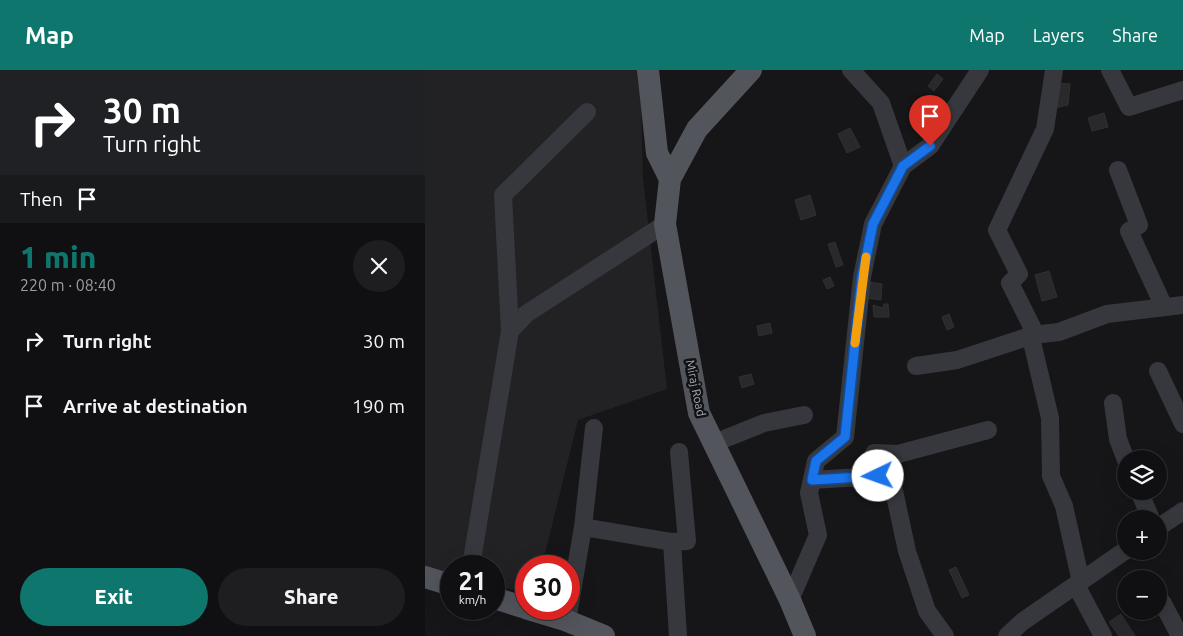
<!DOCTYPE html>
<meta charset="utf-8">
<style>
:root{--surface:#101012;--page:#1e1e20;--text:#f1f3f6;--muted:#9c9d9f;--line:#303032;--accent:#0f766e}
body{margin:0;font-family:Ubuntu,sans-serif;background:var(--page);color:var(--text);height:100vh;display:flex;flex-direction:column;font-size:19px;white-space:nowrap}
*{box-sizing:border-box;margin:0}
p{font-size:16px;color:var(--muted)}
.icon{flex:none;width:28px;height:28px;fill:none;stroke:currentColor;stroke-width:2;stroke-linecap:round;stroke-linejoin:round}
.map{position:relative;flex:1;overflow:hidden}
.panel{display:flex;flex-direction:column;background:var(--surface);width:425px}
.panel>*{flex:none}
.top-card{background:#202124;color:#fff;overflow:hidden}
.controls{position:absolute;left:692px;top:380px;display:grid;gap:10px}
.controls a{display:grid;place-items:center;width:50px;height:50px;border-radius:50%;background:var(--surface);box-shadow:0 5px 20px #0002,0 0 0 1px var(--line);font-size:25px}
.speed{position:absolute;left:15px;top:485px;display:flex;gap:10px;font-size:25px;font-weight:700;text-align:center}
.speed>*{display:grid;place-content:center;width:65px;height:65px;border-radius:50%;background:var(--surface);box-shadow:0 5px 20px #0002,0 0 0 1px var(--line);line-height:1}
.speed small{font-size:12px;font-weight:400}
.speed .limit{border:8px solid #d22;background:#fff;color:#111}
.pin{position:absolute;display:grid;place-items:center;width:42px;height:42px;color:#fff;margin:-51px -21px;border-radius:50% 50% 50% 0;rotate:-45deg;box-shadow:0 0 5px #0007}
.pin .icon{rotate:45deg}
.me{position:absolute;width:55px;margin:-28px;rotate:267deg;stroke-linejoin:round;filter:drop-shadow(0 0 4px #0008)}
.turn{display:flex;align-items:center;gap:18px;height:105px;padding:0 20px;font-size:22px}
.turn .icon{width:65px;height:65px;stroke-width:2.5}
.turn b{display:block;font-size:35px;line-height:42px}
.then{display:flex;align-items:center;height:48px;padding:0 20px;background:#0003;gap:10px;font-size:19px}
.round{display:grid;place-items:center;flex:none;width:52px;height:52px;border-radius:26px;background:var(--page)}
.headline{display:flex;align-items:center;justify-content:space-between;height:85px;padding:0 20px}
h1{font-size:30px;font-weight:800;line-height:38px;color:var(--accent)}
.button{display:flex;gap:10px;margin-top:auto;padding:10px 20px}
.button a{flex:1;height:58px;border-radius:30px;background:var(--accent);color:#fff;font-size:20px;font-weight:800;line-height:58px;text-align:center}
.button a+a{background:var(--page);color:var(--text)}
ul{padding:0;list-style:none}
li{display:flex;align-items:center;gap:15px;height:65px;padding:0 20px}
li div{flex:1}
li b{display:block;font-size:19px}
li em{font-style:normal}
header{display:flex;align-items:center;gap:30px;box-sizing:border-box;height:70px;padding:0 25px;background:var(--accent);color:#fff}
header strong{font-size:24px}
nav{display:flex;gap:28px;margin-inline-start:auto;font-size:18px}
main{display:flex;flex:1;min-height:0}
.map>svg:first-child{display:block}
.built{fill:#222225}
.building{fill:#29292c;stroke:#303034}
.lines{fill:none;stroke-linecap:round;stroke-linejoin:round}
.minor{stroke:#37383d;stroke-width:18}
.major{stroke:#53555c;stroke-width:22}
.route-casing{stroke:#114b97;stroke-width:12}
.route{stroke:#1a73e8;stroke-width:9}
.slow{stroke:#f59e0b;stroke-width:9}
.labels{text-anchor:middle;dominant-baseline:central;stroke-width:5;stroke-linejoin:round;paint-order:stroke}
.street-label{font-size:12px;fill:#a8adb8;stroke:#111113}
</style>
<header>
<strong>Map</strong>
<nav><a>Map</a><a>Layers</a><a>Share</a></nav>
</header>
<main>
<section class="panel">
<div class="top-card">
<div class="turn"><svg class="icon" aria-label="right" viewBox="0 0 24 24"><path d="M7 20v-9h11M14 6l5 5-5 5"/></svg><div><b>30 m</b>Turn right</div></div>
<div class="then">Then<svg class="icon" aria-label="arrive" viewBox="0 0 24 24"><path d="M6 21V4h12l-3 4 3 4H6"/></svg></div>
</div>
<div class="headline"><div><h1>1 min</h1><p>220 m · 08:40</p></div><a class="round"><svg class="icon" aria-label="close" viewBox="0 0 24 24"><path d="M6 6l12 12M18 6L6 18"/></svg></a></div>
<ul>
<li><svg class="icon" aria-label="right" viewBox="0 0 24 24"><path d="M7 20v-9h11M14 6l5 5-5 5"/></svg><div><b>Turn right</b></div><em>30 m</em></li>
<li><svg class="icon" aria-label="arrive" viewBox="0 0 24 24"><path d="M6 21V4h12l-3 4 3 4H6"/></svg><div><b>Arrive at destination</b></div><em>190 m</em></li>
</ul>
<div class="button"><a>Exit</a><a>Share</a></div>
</section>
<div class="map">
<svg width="758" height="566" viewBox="0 0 758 566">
<rect width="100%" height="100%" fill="#161618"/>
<!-- built -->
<polygon class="built" points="0,0 215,0 218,108 242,319 153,350 117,496 101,496 101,523 69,515 69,496 26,496 26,504 0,497"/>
<!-- building -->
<g class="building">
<polygon points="512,4 518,9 509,21 503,16"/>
<polygon points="631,13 645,14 643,35 629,38"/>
<polygon points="679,43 683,57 667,61 663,48"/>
<polygon points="425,58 435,77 422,83 413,64"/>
<polygon points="385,125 391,145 376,150 370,130"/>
<polygon points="410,172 418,195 411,197 403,174"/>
<polygon points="624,201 632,227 617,231 610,205"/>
<polygon points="405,207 409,216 402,219 398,210"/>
<polygon points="443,212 457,214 456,230 441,228"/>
<polygon points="459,234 463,234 464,247 449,247 448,235 458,238"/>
<polygon points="524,244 529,257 522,260 517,247"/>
<polygon points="345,253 347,263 334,266 332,256"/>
<polygon points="326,304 329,314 317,318 314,307"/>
<polygon points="531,497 544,525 537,528 524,500"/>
<polygon points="696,544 710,566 694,566 684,552"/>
</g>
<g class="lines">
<!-- minor -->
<g class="minor">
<polyline points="629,0 620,59 572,160 594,204 585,213 608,259 607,272 625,348 626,406 639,436 656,512"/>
<polyline points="685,0 704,37 758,20"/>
<polyline points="478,96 505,76 555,0"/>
<polyline points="693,100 714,155 704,161 739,237"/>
<polyline points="85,261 78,125 162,42"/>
<polyline points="491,296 532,290 608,265 634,262 682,244 758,235"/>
<polyline points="733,301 758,354"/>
<polyline points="688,333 693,369 701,390"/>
<polyline points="289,373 339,353 379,345"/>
<polyline points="466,407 482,481 502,541 520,566"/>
<polyline points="387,410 453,406 449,383 473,384 563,360"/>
<polyline points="714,421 726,449"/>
<polyline points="158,457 169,358"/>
<polyline points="734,457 758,441"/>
<polyline points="247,472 253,566"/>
<polyline points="46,496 85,261 101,244 240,154"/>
<polyline points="651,515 678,566"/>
<polyline points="365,530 393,465 384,423 391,391 420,367 437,207 448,154 478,96 456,33 426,0"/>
<polyline points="737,532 755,566"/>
<polyline points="142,551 158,457 247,472 262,471 254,382"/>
<polyline points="582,566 597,552 701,480"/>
</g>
<!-- major -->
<g class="major">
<polyline points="223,0 232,83 245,109"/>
<polyline points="326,0 272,59 245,109 240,154 274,343 365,530 380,566"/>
<polyline points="0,507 26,515"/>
<polyline points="69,528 101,538"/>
<polyline points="103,539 140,550 179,566"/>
</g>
</g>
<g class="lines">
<defs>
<polyline id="route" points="453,406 387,410 391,391 420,367 437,207 448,154 478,96 505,76"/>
</defs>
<!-- route casing -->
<use href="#route" class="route-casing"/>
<!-- route -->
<use href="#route" class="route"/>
<!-- slow -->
<polyline class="slow" points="430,273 441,187"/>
</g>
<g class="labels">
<!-- street labels -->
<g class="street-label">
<text transform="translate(271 318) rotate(78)">Miraj Road</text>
</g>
</g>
</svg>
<div class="controls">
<a><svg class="icon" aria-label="layers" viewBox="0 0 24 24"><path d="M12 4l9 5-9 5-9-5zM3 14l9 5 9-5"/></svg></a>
<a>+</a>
<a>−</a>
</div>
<div class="speed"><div>21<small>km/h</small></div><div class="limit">30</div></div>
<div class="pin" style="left:505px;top:76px;background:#d93025"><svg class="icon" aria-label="arrive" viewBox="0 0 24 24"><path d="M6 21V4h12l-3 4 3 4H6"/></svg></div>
<svg class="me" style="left:453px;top:406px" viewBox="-20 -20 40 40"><circle r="19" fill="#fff"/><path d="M0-13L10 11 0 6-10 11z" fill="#1a73e8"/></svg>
</div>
</main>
